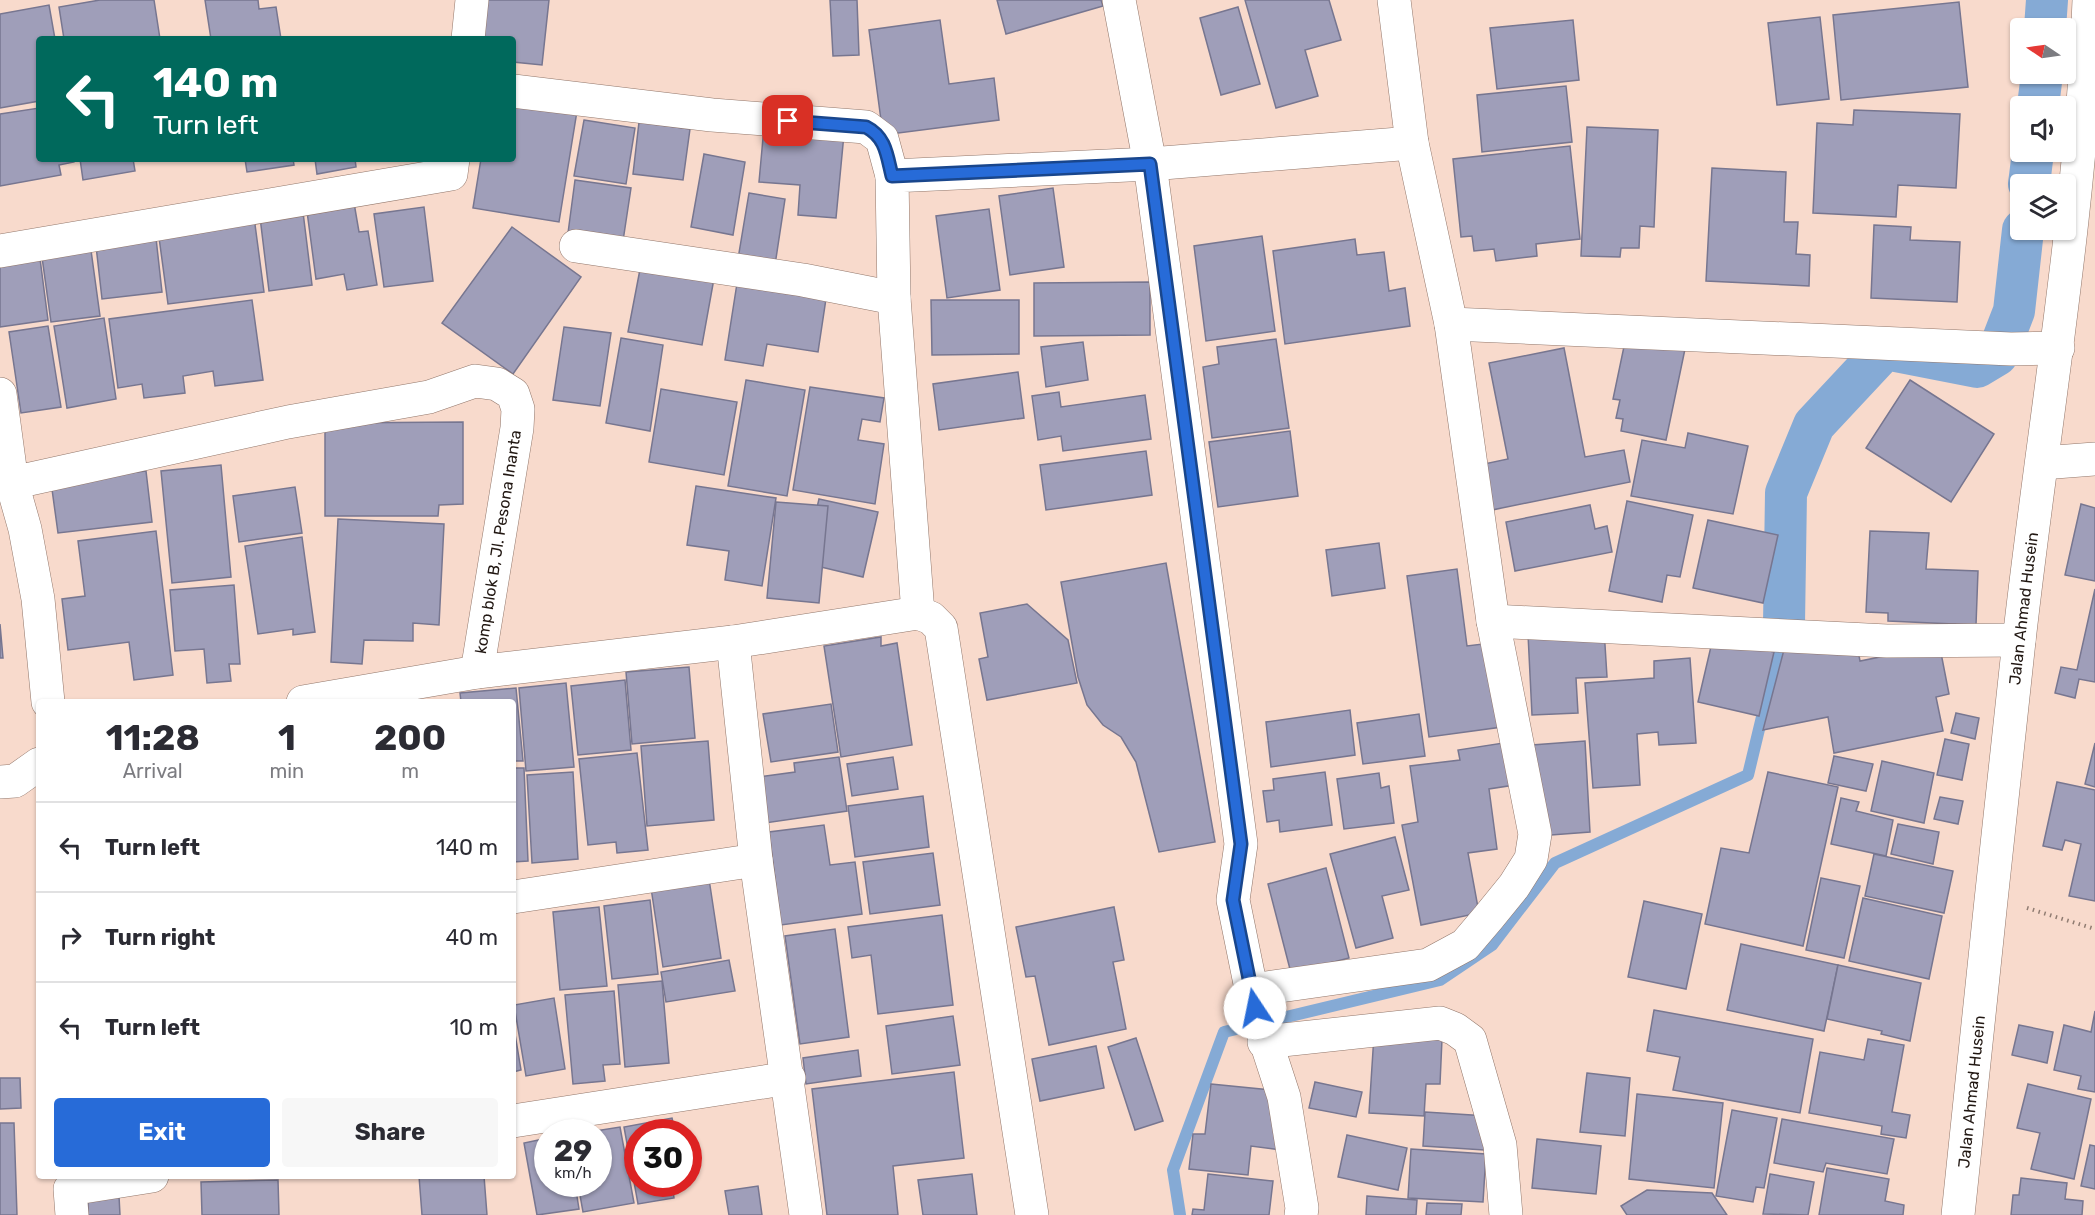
<!DOCTYPE html>
<style>
:root{--surface:#fff;--page:#f7f7f7;--text:#2b2b33;--muted:#7c7c81;--line:#e1e1e2;--accent:#276bd8}
body{margin:0;font-family:Rubik,sans-serif;background:var(--page);color:var(--text);height:100vh;display:flex;flex-direction:column;font-size:22px;white-space:nowrap}
*{box-sizing:border-box;margin:0}
p{font-size:20px;color:var(--muted)}
.icon{flex:none;width:33px;height:33px;fill:none;stroke:currentColor;stroke-width:2;stroke-linecap:round;stroke-linejoin:round}
.map{position:relative;flex:1;overflow:hidden}
.side{position:absolute;left:36px;top:699px;width:480px;height:480px;display:flex;flex-direction:column;background:var(--surface);border-radius:6px;box-shadow:0 2px 4px #0004}
.side>*{flex:none}
.banner{position:absolute;left:36px;top:36px;width:480px;height:126px;border-radius:6px;box-shadow:0 2px 4px #0004;background:#00695c;color:#fff;overflow:hidden}
.needle{width:39px;rotate:283deg}
.tools{position:absolute;left:2010px;top:18px;display:grid;gap:12px}
.tools a{display:grid;place-items:center;width:66px;height:66px;border-radius:6px;background:var(--surface);box-shadow:0 2px 4px #0004;font-size:30px}
.speed{position:absolute;left:534px;top:1119px;display:flex;gap:12px;font-size:30px;font-weight:700;text-align:center}
.speed>*{display:grid;place-content:center;width:78px;height:78px;border-radius:50%;background:var(--surface);box-shadow:0 2px 4px #0004;line-height:1}
.speed small{font-size:15px;font-weight:400}
.speed .limit{border:9px solid #d22;background:#fff;color:#111}
.pin{position:absolute;display:grid;place-items:center;width:51px;height:51px;color:#fff;margin:-26px;border-radius:12px;box-shadow:0 3px 9px #0006}
.me{position:absolute;width:66px;margin:-33px;rotate:349deg;stroke-linejoin:round;filter:drop-shadow(0 0 4px #0008)}
.turn{display:flex;align-items:center;gap:21px;height:126px;padding:0 18px;font-size:27px}
.turn .icon{width:78px;height:78px;stroke-width:2.5}
.turn b{display:block;font-size:42px;line-height:51px}
.eta{display:flex;justify-content:space-evenly;align-items:center;height:102px;text-align:center}
.eta b{font-size:36px;font-weight:700;line-height:42px}
.button{display:flex;gap:12px;margin-top:auto;padding:12px 18px}
.button a{flex:1;height:69px;border-radius:6px;background:var(--accent);color:#fff;font-size:24px;font-weight:700;line-height:69px;text-align:center}
.button a+a{background:var(--page);color:var(--text)}
ul{padding:0;list-style:none}
li{display:flex;align-items:center;gap:18px;height:90px;padding:0 18px;border-top:2px solid var(--line)}
li div{flex:1}
li b{display:block;font-size:22px}
li em{font-style:normal}
.map>svg:first-child{display:block}
.lines{fill:none;stroke-linecap:round;stroke-linejoin:round}
.stream{stroke:#85aad5;stroke-width:12}
.canal{stroke:#85aad5;stroke-width:42}
.building{fill:#9f9eb9;stroke:#777690;stroke-width:1.5}
.street-casing{stroke:#92776b;stroke-width:34}
.secondary-casing{stroke:#92776b;stroke-width:34}
.path{stroke:#907c72;stroke-width:4;stroke-dasharray:1.5 4.5;stroke-linecap:butt}
.street{stroke:#fff;stroke-width:33}
.secondary{stroke:#fff;stroke-width:33}
.route-casing{stroke:#19468c;stroke-width:15}
.route{stroke:#276bd8;stroke-width:10}
.labels{text-anchor:middle;dominant-baseline:central;stroke-width:6;stroke-linejoin:round;paint-order:stroke}
.street-label{font-size:16px;fill:#211712;stroke:#fff}
</style>
<div class="map">
<svg width="2095" height="1215" viewBox="0 0 2095 1215">
<rect width="100%" height="100%" fill="#f8dacc"/>
<g class="lines">
<!-- stream -->
<polyline class="stream" points="1180,1215 1173,1170 1224,1032 1440,980 1492,945 1555,863 1748,775 1781,638"/>
<!-- canal -->
<g class="canal">
<polyline points="2045,28 2047,0"/>
<polyline points="2038,106 2042,74"/>
<polyline points="2029,184 2033,152"/>
<polyline points="1784,624 1786,493 1814,425 1885,349 1977,367 1997,355 2014,311 2023,230"/>
</g>
</g>
<!-- building -->
<g class="building">
<polygon points="100,0 154,0 160,39 64,39 59,7"/>
<polygon points="205,0 258,0 259,9 276,7 281,39 211,39"/>
<polygon points="486,0 549,0 542,65 513,62 513,39 482,39"/>
<polygon points="830,0 857,0 859,55 833,56"/>
<polygon points="997,0 1101,0 1103,6 1006,34"/>
<polygon points="1245,0 1329,0 1341,40 1305,50 1318,96 1276,108"/>
<polygon points="1959,2 1968,87 1841,100 1833,15"/>
<polygon points="49,5 55,39 39,39 39,101 0,108 0,14"/>
<polygon points="1238,7 1260,84 1221,95 1200,18"/>
<polygon points="1820,17 1829,99 1777,105 1768,23"/>
<polygon points="940,20 949,84 994,78 999,120 883,135 869,30"/>
<polygon points="1573,20 1579,80 1497,89 1490,28"/>
<polygon points="1566,86 1572,142 1482,152 1477,95"/>
<polygon points="513,100 577,111 559,222 473,208 481,159 513,159"/>
<polygon points="39,108 39,159 74,159 74,162 59,165 61,175 0,186 0,114"/>
<polygon points="1854,110 1960,114 1956,188 1898,185 1896,217 1813,213 1817,123 1853,125"/>
<polygon points="584,120 635,128 626,184 574,176"/>
<polygon points="639,122 690,129 683,180 633,174"/>
<polygon points="764,127 844,134 836,218 798,215 800,185 759,182"/>
<polygon points="1587,127 1658,130 1654,227 1640,226 1639,248 1621,248 1620,257 1581,256"/>
<polygon points="1570,146 1580,239 1536,244 1537,256 1496,261 1494,249 1474,251 1472,236 1461,237 1453,159"/>
<polygon points="704,154 745,162 733,235 691,227"/>
<polygon points="80,159 133,159 135,171 83,180"/>
<polygon points="245,159 293,159 294,165 247,172"/>
<polygon points="315,159 355,159 356,167 317,174"/>
<polygon points="1712,168 1786,172 1784,222 1798,222 1796,254 1810,255 1809,286 1706,281"/>
<polygon points="575,180 631,188 623,241 568,233"/>
<polygon points="1053,188 1064,267 1010,275 999,196"/>
<polygon points="749,193 785,199 775,265 738,259"/>
<polygon points="353,197 359,232 368,231 377,285 347,290 344,274 316,279 306,204"/>
<polygon points="302,204 312,285 269,291 259,209"/>
<polygon points="424,207 433,281 384,287 374,214"/>
<polygon points="989,209 1000,290 947,298 936,216"/>
<polygon points="254,217 264,292 168,304 158,230"/>
<polygon points="1874,225 1911,227 1910,240 1960,242 1957,302 1871,298"/>
<polygon points="512,227 581,277 513,374 442,323"/>
<polygon points="155,229 162,292 102,299 95,237"/>
<polygon points="1262,236 1275,331 1206,341 1194,246"/>
<polygon points="1355,239 1357,255 1384,252 1389,291 1405,288 1410,326 1285,344 1273,251"/>
<polygon points="90,243 100,316 51,322 41,250"/>
<polygon points="39,251 48,320 0,327 0,256"/>
<polygon points="642,259 715,273 702,345 628,332"/>
<polygon points="738,277 827,292 818,352 767,344 763,366 725,360"/>
<polygon points="1150,282 1150,335 1034,336 1034,283"/>
<polygon points="252,300 263,380 215,386 213,371 183,376 185,393 144,398 142,384 118,388 109,319"/>
<polygon points="931,300 1019,300 1019,354 932,355"/>
<polygon points="104,318 116,399 67,408 54,326"/>
<polygon points="48,326 61,407 21,413 9,332"/>
<polygon points="564,327 611,333 600,406 553,400"/>
<polygon points="1626,337 1685,349 1666,440 1621,431 1623,419 1616,418 1620,400 1613,399"/>
<polygon points="621,338 663,345 650,431 606,423"/>
<polygon points="1276,339 1289,428 1212,438 1203,367 1219,364 1217,347"/>
<polygon points="1083,342 1088,380 1046,387 1041,347"/>
<polygon points="1564,348 1585,457 1624,450 1630,482 1492,510 1484,464 1508,459 1489,363"/>
<polygon points="1018,372 1024,418 939,430 933,384"/>
<polygon points="746,380 805,390 787,496 728,486"/>
<polygon points="1910,380 1994,434 1951,502 1866,448"/>
<polygon points="810,387 884,398 880,422 862,419 858,440 884,444 875,504 793,490"/>
<polygon points="661,389 737,402 724,475 649,462"/>
<polygon points="1059,392 1061,407 1145,395 1151,439 1063,451 1061,436 1038,440 1032,396"/>
<polygon points="463,422 463,504 439,505 438,516 325,516 325,423"/>
<polygon points="1290,431 1298,496 1218,507 1209,442"/>
<polygon points="1688,433 1748,446 1733,514 1631,496 1642,440 1685,448"/>
<polygon points="1146,451 1152,495 1046,510 1040,465"/>
<polygon points="221,465 231,577 172,583 161,471"/>
<polygon points="146,471 152,522 58,533 51,482"/>
<polygon points="696,486 776,498 762,586 725,580 729,551 687,545"/>
<polygon points="295,487 302,533 239,542 233,496"/>
<polygon points="819,499 878,512 863,577 804,563"/>
<polygon points="1627,501 1693,515 1680,577 1667,575 1662,602 1609,591"/>
<polygon points="776,502 828,506 819,603 767,598"/>
<polygon points="2081,504 2095,508 2095,581 2065,575"/>
<polygon points="1590,505 1595,529 1607,526 1612,552 1515,571 1506,522"/>
<polygon points="338,519 444,524 439,625 413,623 413,641 364,640 362,664 331,662"/>
<polygon points="1708,520 1778,535 1763,603 1693,588"/>
<polygon points="156,531 173,675 134,680 129,642 68,650 62,599 85,596 78,541"/>
<polygon points="1870,531 1929,533 1926,569 1978,571 1976,625 1888,621 1888,613 1866,612"/>
<polygon points="302,537 315,632 293,635 293,629 258,634 245,546"/>
<polygon points="1379,543 1385,588 1332,596 1326,550"/>
<polygon points="1166,563 1215,842 1159,852 1136,762 1121,737 1103,725 1087,705 1078,677 1061,582"/>
<polygon points="1457,569 1467,646 1491,643 1502,727 1429,737 1407,576"/>
<polygon points="234,585 240,664 229,664 231,681 207,683 204,649 175,651 170,590"/>
<polygon points="2095,589 2095,682 2079,679 2075,698 2055,693 2061,667 2077,670"/>
<polygon points="1027,604 1068,640 1077,683 987,700 979,659 988,657 980,613"/>
<polygon points="0,624 3,658 0,658"/>
<polygon points="1604,629 1607,677 1576,678 1578,713 1532,715 1528,634"/>
<polygon points="881,637 881,646 897,643 912,745 841,757 824,646"/>
<polygon points="1713,638 1774,652 1759,716 1698,702"/>
<polygon points="1856,640 1860,661 1919,649 1941,653 1949,694 1936,697 1943,731 1834,753 1828,717 1763,730 1786,642"/>
<polygon points="1690,658 1696,743 1659,745 1658,732 1637,734 1640,785 1593,788 1585,683 1654,678 1654,661"/>
<polygon points="689,667 695,738 632,744 626,672"/>
<polygon points="625,680 631,750 578,755 571,686"/>
<polygon points="566,683 574,767 526,771 519,688"/>
<polygon points="516,688 523,761 513,761 513,702 461,702 460,693"/>
<polygon points="831,704 838,752 771,762 763,714"/>
<polygon points="1350,710 1355,755 1271,767 1266,722"/>
<polygon points="1956,713 1979,718 1975,739 1951,733"/>
<polygon points="1419,714 1425,756 1363,764 1357,723"/>
<polygon points="1945,739 1969,744 1962,780 1937,775"/>
<polygon points="708,741 714,820 647,826 641,746"/>
<polygon points="1516,741 1521,784 1489,789 1497,849 1468,853 1479,913 1421,925 1402,825 1418,822 1410,766 1460,760 1458,750"/>
<polygon points="1585,741 1590,832 1538,836 1532,745"/>
<polygon points="2095,743 2095,787 2085,784"/>
<polygon points="637,753 648,850 617,853 616,842 588,845 579,759"/>
<polygon points="1834,756 1873,764 1866,791 1828,783"/>
<polygon points="839,757 847,811 765,823 758,777 795,772 794,763"/>
<polygon points="893,757 898,789 852,796 847,764"/>
<polygon points="1882,761 1934,773 1924,823 1871,811"/>
<polygon points="513,768 524,768 528,861 513,862"/>
<polygon points="573,772 578,859 532,863 527,775"/>
<polygon points="1325,772 1332,825 1280,832 1279,820 1267,822 1263,791 1274,790 1273,779"/>
<polygon points="1768,772 1838,787 1803,946 1705,924 1721,848 1749,853"/>
<polygon points="1379,773 1381,788 1389,786 1394,823 1344,829 1337,779"/>
<polygon points="2057,782 2095,790 2095,901 2069,896 2081,844 2065,840 2062,850 2043,846"/>
<polygon points="923,796 929,847 855,857 848,806"/>
<polygon points="1940,797 1963,801 1958,824 1934,819"/>
<polygon points="1841,798 1859,802 1856,811 1893,820 1886,856 1831,844"/>
<polygon points="1898,824 1939,832 1933,864 1891,854"/>
<polygon points="824,825 830,865 855,862 862,914 781,925 769,832"/>
<polygon points="1395,837 1409,890 1382,896 1393,938 1356,948 1330,854"/>
<polygon points="933,853 940,905 870,914 863,862"/>
<polygon points="1874,854 1953,871 1944,913 1865,896"/>
<polygon points="1326,868 1349,958 1291,973 1268,884"/>
<polygon points="1821,878 1860,886 1844,958 1806,950"/>
<polygon points="709,879 721,958 663,967 651,888"/>
<polygon points="1863,898 1942,916 1929,979 1849,961"/>
<polygon points="650,900 658,974 612,979 604,906"/>
<polygon points="1644,901 1702,914 1686,989 1628,977"/>
<polygon points="599,907 607,986 560,990 553,912"/>
<polygon points="1114,907 1124,960 1113,962 1126,1029 1049,1045 1035,976 1026,977 1016,927"/>
<polygon points="942,915 953,1005 878,1014 871,955 852,958 848,927"/>
<polygon points="835,929 849,1037 800,1044 785,936"/>
<polygon points="1741,944 1838,965 1824,1031 1727,1010"/>
<polygon points="729,960 735,991 666,1002 661,972"/>
<polygon points="1838,965 1921,983 1910,1041 1881,1034 1882,1031 1827,1019"/>
<polygon points="662,981 669,1063 625,1067 618,985"/>
<polygon points="614,991 620,1064 603,1065 605,1081 573,1084 565,995"/>
<polygon points="554,998 565,1069 526,1076 514,1005"/>
<polygon points="1654,1010 1813,1039 1800,1113 1673,1090 1680,1057 1647,1051"/>
<polygon points="2095,1011 2095,1092 2078,1089 2081,1076 2054,1070 2064,1025 2091,1032"/>
<polygon points="953,1016 960,1065 892,1074 886,1026"/>
<polygon points="513,1022 521,1070 513,1072"/>
<polygon points="2019,1025 2053,1032 2047,1063 2012,1055"/>
<polygon points="1374,1035 1442,1039 1440,1084 1426,1084 1424,1116 1369,1113"/>
<polygon points="1136,1038 1163,1121 1135,1130 1108,1047"/>
<polygon points="1868,1039 1904,1045 1892,1112 1910,1115 1906,1138 1881,1134 1882,1126 1809,1113 1820,1052 1864,1060"/>
<polygon points="1096,1046 1104,1088 1040,1101 1032,1059"/>
<polygon points="858,1050 861,1076 806,1084 803,1058"/>
<polygon points="954,1072 964,1158 893,1166 898,1215 827,1215 812,1089"/>
<polygon points="1587,1073 1630,1078 1625,1136 1580,1132"/>
<polygon points="0,1078 20,1078 21,1108 0,1109"/>
<polygon points="1315,1082 1362,1092 1356,1117 1309,1108"/>
<polygon points="1211,1084 1271,1090 1282,1150 1251,1146 1248,1175 1189,1169 1193,1134 1205,1134"/>
<polygon points="2028,1084 2091,1099 2074,1179 2031,1169 2040,1133 2017,1128"/>
<polygon points="1637,1094 1723,1103 1714,1188 1629,1179"/>
<polygon points="1732,1110 1777,1118 1764,1188 1756,1187 1753,1202 1716,1196"/>
<polygon points="1425,1112 1487,1116 1484,1150 1423,1146"/>
<polygon points="672,1118 675,1132 638,1132 638,1184 672,1184 674,1198 638,1204 624,1127"/>
<polygon points="1782,1119 1894,1139 1887,1174 1826,1163 1823,1172 1774,1163"/>
<polygon points="0,1123 14,1123 17,1215 0,1215"/>
<polygon points="620,1127 634,1203 583,1212 578,1184 598,1184 598,1132 589,1132"/>
<polygon points="1347,1135 1407,1148 1398,1190 1338,1177"/>
<polygon points="548,1138 548,1184 575,1184 579,1209 537,1215 524,1143"/>
<polygon points="1537,1139 1601,1146 1596,1194 1532,1188"/>
<polygon points="2090,1145 2095,1146 2095,1189 2081,1186"/>
<polygon points="1411,1149 1486,1154 1483,1202 1408,1198"/>
<polygon points="1827,1168 1889,1179 1885,1201 1904,1205 1903,1215 1819,1215"/>
<polygon points="972,1174 977,1215 923,1215 918,1180"/>
<polygon points="1208,1174 1273,1181 1269,1215 1192,1215 1193,1209 1204,1210"/>
<polygon points="1770,1174 1814,1182 1808,1215 1763,1214"/>
<polygon points="419,1176 484,1176 487,1215 422,1215"/>
<polygon points="2021,1178 2067,1183 2065,1199 2083,1201 2082,1215 2011,1215 2013,1195 2019,1195"/>
<polygon points="278,1180 279,1215 202,1215 201,1182"/>
<polygon points="758,1186 762,1215 729,1215 725,1191"/>
<polygon points="1647,1190 1712,1193 1727,1215 1627,1215 1621,1206"/>
<polygon points="119,1196 120,1215 88,1215 88,1197"/>
<polygon points="1367,1196 1417,1200 1416,1215 1366,1215"/>
<polygon points="1427,1203 1462,1204 1461,1215 1426,1215"/>
</g>
<g class="lines">
<defs>
<g id="street">
<polyline points="1119,0 1150,164 1241,844 1233,900 1255,1008 1284,1097 1302,1208 1301,1215"/>
<polyline points="468,39 472,0"/>
<polyline points="513,91 712,115 866,127 882,139 892,176"/>
<polyline points="576,246 803,280 894,298"/>
<polyline points="0,251 451,174 453,159"/>
<polyline points="1451,324 2011,349 2058,348"/>
<polyline points="0,394 12,483 288,422 429,397 475,381 497,384 513,394 518,409 517,428 477,672"/>
<polyline points="2042,463 2095,459"/>
<polyline points="0,485 12,483 25,529 38,599 48,702"/>
<polyline points="918,613 894,298 892,176 1150,164 1412,143"/>
<polyline points="1493,621 1887,641 2019,640"/>
<polyline points="733,642 756,860 806,1215"/>
<polyline points="303,702 477,672 733,642 918,613 931,618 941,628 1032,1215"/>
<polyline points="0,782 15,781 39,764"/>
<polyline points="513,897 756,860"/>
<polyline points="1252,990 1428,965 1465,945 1488,918 1514,886 1531,859 1535,834 1493,621 1451,324 1412,143 1394,0"/>
<polyline points="1264,1042 1440,1023 1455,1029 1470,1040 1500,1145 1506,1215"/>
<polyline points="513,1121 789,1078"/>
<polyline points="72,1215 70,1189 152,1176"/>
</g>
<g id="secondary">
<path id="s1" d="M1958,1215C1979,1024 1997,832 2019,641C2043,427 2081,215 2089,0"/>
</g>
</defs>
<!-- street casing -->
<use href="#street" class="street-casing"/>
<!-- secondary casing -->
<use href="#secondary" class="secondary-casing"/>
<!-- path -->
<polyline class="path" points="2027,908 2095,929"/>
<!-- street -->
<use href="#street" class="street"/>
<!-- secondary -->
<use href="#secondary" class="secondary"/>
</g>
<g class="lines">
<defs>
<path id="route" d="M788,121L866,127C886,137 887,156 892,176L1150,164L1241,844L1233,900L1255,1008"/>
</defs>
<!-- route casing -->
<use href="#route" class="route-casing"/>
<!-- route -->
<use href="#route" class="route"/>
</g>
<g class="labels">
<!-- street labels -->
<g class="street-label">
<text transform="translate(498 542) rotate(-81)">komp blok B, Jl. Pesona Inanta</text>
<text stroke="none"><textPath href="#s1" startOffset="610">Jalan Ahmad Husein</textPath></text>
<text stroke="none"><textPath href="#s1" startOffset="124">Jalan Ahmad Husein</textPath></text>
</g>
</g>
</svg>
<div class="tools">
<a><svg class="needle" viewBox="-14 -14 28 28"><path d="M0-13l5 13h-10z" fill="#e53935"/><path d="M0 13l5-13h-10z" fill="#7c7c81"/></svg></a>
<a><svg class="icon" aria-label="sound" viewBox="0 0 24 24"><path d="M4 9h4l5-4v14l-5-4H4zM17 9q2 3 0 6"/></svg></a>
<a><svg class="icon" aria-label="layers" viewBox="0 0 24 24"><path d="M12 4l9 5-9 5-9-5zM3 14l9 5 9-5"/></svg></a>
</div>
<div class="speed"><div>29<small>km/h</small></div><div class="limit">30</div></div>
<div class="pin" style="left:788px;top:121px;background:#d93025"><svg class="icon" aria-label="arrive" viewBox="0 0 24 24"><path d="M6 21V4h12l-3 4 3 4H6"/></svg></div>
<svg class="me" style="left:1255px;top:1008px" viewBox="-20 -20 40 40"><circle r="19" fill="#fff"/><path d="M0-13L10 11 0 6-10 11z" fill="#276bd8"/></svg>
<div class="banner">
<div class="turn"><svg class="icon" aria-label="left" viewBox="0 0 24 24"><path d="M17 20v-9H6M10 6l-5 5 5 5"/></svg><div><b>140 m</b>Turn left</div></div>
</div>
<section class="side">
<div class="eta">
<div><b>11:28</b><p>Arrival</p></div>
<div><b>1</b><p>min</p></div>
<div><b>200</b><p>m</p></div>
</div>
<ul>
<li><svg class="icon" aria-label="left" viewBox="0 0 24 24"><path d="M17 20v-9H6M10 6l-5 5 5 5"/></svg><div><b>Turn left</b></div><em>140 m</em></li>
<li><svg class="icon" aria-label="right" viewBox="0 0 24 24"><path d="M7 20v-9h11M14 6l5 5-5 5"/></svg><div><b>Turn right</b></div><em>40 m</em></li>
<li><svg class="icon" aria-label="left" viewBox="0 0 24 24"><path d="M17 20v-9H6M10 6l-5 5 5 5"/></svg><div><b>Turn left</b></div><em>10 m</em></li>
</ul>
<div class="button"><a>Exit</a><a>Share</a></div>
</section>
</div>
